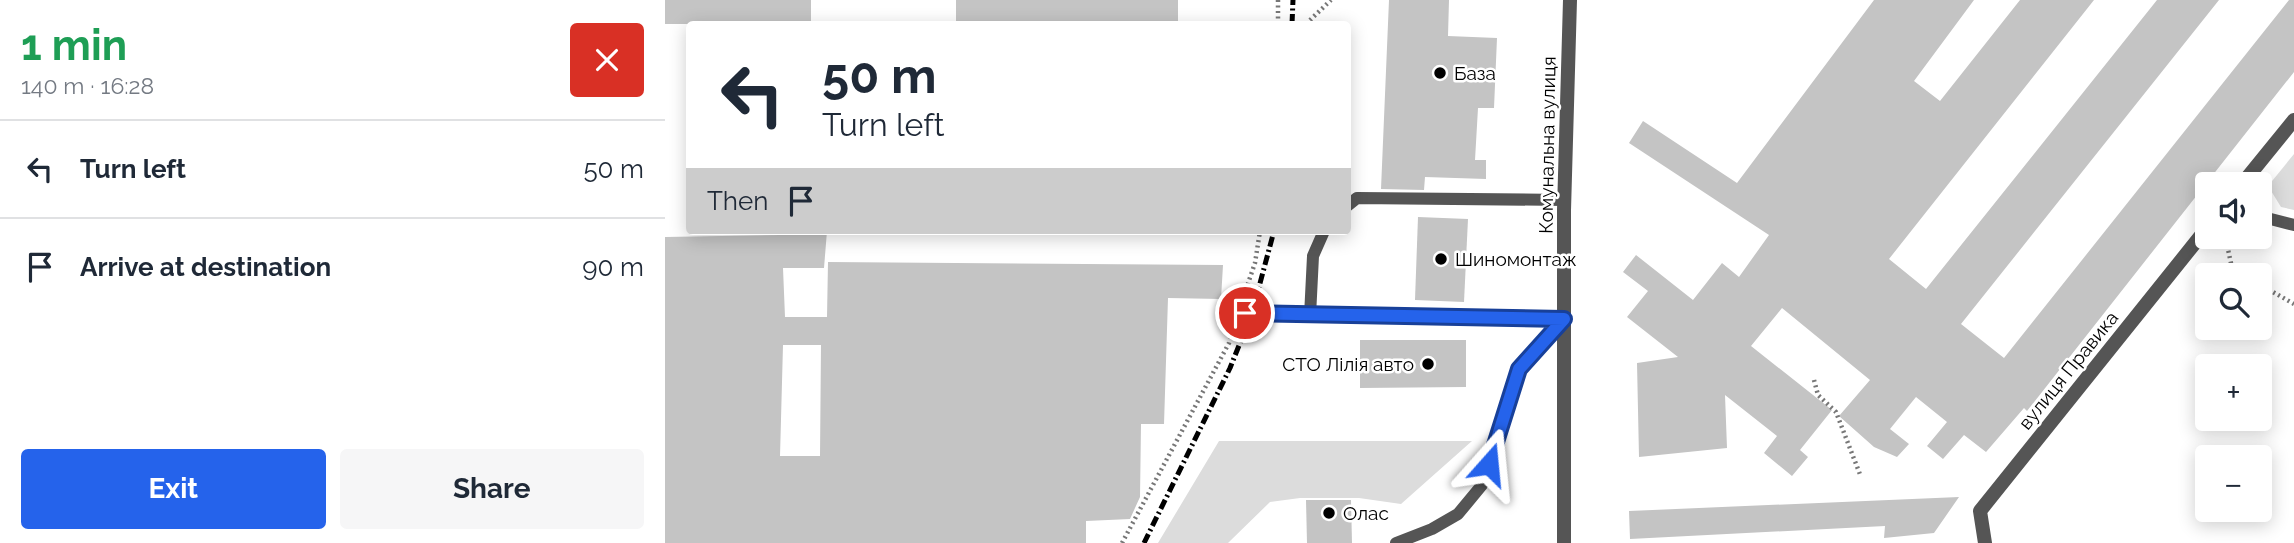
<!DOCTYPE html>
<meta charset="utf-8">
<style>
:root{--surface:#fff;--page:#f6f6f7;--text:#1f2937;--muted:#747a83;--line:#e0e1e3;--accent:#2563eb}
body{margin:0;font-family:Raleway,sans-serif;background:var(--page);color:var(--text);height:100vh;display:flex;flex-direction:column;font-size:26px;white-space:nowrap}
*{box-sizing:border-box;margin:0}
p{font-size:23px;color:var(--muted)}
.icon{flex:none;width:38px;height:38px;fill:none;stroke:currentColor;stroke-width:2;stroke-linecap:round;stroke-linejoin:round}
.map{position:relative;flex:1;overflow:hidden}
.drawer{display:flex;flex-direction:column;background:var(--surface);width:665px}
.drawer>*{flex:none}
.top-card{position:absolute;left:21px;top:21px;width:665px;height:214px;border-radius:7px;box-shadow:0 4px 18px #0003;background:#fff;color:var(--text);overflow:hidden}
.fabs{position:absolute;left:1530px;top:172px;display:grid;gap:14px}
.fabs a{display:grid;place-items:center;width:77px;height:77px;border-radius:7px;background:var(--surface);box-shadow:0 4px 18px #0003;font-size:35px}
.pin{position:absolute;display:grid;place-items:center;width:60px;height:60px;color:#fff;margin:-30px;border:4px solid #fff;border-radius:50%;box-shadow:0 2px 7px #0007}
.me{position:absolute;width:77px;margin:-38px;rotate:18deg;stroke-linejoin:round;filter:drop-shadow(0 0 5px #0008)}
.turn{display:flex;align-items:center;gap:24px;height:147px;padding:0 21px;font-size:32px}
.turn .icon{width:91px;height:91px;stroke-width:2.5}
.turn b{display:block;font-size:49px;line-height:60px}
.then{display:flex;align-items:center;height:66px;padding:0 21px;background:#0003;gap:14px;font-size:26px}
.round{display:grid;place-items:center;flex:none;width:74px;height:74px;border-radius:7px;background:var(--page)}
.overview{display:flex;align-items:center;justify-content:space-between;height:119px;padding:0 21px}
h1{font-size:42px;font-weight:700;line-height:52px;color:#1e9e55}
.primary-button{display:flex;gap:14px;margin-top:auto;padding:14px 21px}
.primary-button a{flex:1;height:80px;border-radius:7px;background:var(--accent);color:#fff;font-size:28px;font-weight:700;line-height:80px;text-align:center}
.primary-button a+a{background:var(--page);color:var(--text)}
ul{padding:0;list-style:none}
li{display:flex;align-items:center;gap:21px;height:98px;padding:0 21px;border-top:2px solid var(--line)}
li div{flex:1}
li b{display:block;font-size:26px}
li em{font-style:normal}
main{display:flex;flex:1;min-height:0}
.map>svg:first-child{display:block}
.green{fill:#dcdcdc}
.building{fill:#c4c4c4;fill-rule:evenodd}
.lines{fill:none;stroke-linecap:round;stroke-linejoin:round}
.path{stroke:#777;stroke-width:4.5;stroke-dasharray:2 3.5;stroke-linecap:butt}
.service{stroke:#555;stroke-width:12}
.tertiary{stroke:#555;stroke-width:14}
.rail{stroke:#000;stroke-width:5;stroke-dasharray:10 3.5 2 3.5;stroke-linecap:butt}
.route-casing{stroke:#184099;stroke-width:18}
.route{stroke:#2563eb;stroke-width:12}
.poi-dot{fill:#000;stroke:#fff;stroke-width:2.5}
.labels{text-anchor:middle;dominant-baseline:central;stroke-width:5;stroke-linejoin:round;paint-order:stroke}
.poi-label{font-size:19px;fill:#000;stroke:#fff;text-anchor:start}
.street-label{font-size:19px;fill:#000;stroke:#fff}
</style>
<main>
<section class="drawer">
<div class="overview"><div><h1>1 min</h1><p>140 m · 16:28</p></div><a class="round" style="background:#d93025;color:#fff"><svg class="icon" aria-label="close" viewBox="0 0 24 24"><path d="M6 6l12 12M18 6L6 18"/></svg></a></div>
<ul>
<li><svg class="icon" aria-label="left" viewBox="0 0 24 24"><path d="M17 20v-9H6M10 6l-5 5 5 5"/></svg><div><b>Turn left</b></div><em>50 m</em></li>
<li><svg class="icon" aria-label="arrive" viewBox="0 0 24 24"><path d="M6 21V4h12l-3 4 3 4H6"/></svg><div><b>Arrive at destination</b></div><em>90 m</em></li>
</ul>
<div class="primary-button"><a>Exit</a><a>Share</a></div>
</section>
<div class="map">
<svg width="1629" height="543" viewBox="0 0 1629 543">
<rect width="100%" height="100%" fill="#fff"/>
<!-- green -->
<g class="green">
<polygon points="1629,154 1629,210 1616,207 1603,186"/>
<polygon points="554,441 807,441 736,504 694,498 635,498 605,502 563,543 493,543"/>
</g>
<!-- building -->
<g class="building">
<rect x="0" y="0" width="146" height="24"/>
<rect x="291" y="0" width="222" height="24"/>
<polygon points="724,0 784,0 783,36 832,38 829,108 813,108 810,160 821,160 821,179 760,177 759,190 716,189"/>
<polygon points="1209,0 1309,0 1249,81 1275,101 1355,0 1429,0 1224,259 1261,289 1492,0 1554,0 1296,324 1339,358 1624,0 1629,0 1629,72 1362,411 1359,408 1321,452 1299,435 1278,459 1262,446 1282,422 1251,397 1225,429 1244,444 1232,457 1209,447 1174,416 1205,380 1117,308 1086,346 1167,410 1135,450 1143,457 1127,476 1099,453 1112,436 1060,395 1062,448 974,457 972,363 1013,357 962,317 983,291 958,272 971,255 1028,300 1057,263 1074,277 1104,235 964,143 978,121 1072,183"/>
<polygon points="753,217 803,219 799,302 750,300"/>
<path d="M115,231H162L159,268H118L120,317H162L163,262L558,265L556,299L503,298L499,424H476L475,497L465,519L421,521V543H0V237L115,235ZM118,345H156L155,456H115Z"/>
<polygon points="695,340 801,340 801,387 695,388"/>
<polygon points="1294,497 1269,533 1219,538 1220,526 965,539 964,511"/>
<polygon points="641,500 686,500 687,543 642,543"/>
</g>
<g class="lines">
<!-- path -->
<g class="path">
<polyline points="613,24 613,0"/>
<polyline points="641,24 666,0"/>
<polyline points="1561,240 1567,268 1579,275"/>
<polyline points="1594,284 1629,304"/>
<polyline points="579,295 590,263 595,231"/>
<polyline points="1149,380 1153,395 1171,412 1196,477"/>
<polyline points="457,543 564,343 569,326"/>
</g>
<!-- service -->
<g class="service">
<polyline points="682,206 692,198 900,200"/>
<polyline points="1594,216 1629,225"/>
<polyline points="580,313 645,316 899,319"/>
<polyline points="645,316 648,256 659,231"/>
<polyline points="731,543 767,529 793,514 817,485 854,369 899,319"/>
</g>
<!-- tertiary -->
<g class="tertiary">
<polyline points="1577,184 1629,120"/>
<polyline points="899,543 899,210 905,0"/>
<polyline points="1320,543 1315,511 1542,228"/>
</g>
<!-- rail -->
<g class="rail">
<polyline points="627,24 628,0"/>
<polyline points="479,543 565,368 587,313 609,231"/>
</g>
</g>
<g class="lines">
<defs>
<polyline id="route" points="580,313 899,319 854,369 824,464"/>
</defs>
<!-- route casing -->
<use href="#route" class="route-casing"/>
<!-- route -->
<use href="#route" class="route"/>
</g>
<!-- markers -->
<g class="poi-dot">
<circle cx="775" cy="73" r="7"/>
<circle cx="776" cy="259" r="7"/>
<circle cx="763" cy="364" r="7"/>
<circle cx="664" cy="513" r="7"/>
</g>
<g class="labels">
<!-- poi labels -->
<g class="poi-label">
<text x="789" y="73">База</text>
<text x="790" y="259">Шиномонтаж</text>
<text x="749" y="364" text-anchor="end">СТО Лілія авто</text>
<text x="678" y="513">Олас</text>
</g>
<!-- street labels -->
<g class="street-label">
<text transform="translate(882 145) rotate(-89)">Комунальна вулиця</text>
<text transform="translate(1403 370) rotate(-51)">вулиця Правика</text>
</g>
</g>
</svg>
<div class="fabs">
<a><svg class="icon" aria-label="sound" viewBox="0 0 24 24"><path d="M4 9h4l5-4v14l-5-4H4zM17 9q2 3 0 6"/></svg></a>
<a><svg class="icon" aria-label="search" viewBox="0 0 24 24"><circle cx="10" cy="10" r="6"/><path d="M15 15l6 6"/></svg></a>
<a>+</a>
<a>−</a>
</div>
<div class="pin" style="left:580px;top:313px;background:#d93025"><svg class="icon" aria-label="arrive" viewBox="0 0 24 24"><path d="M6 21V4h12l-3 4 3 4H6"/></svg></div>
<svg class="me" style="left:824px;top:464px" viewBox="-20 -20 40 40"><path d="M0-17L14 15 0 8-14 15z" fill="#2563eb" stroke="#fff" stroke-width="4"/></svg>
<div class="top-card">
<div class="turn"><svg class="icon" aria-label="left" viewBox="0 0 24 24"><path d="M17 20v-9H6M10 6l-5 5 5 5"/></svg><div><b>50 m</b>Turn left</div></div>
<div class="then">Then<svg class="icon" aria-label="arrive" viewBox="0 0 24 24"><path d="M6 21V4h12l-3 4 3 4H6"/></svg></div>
</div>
</div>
</main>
